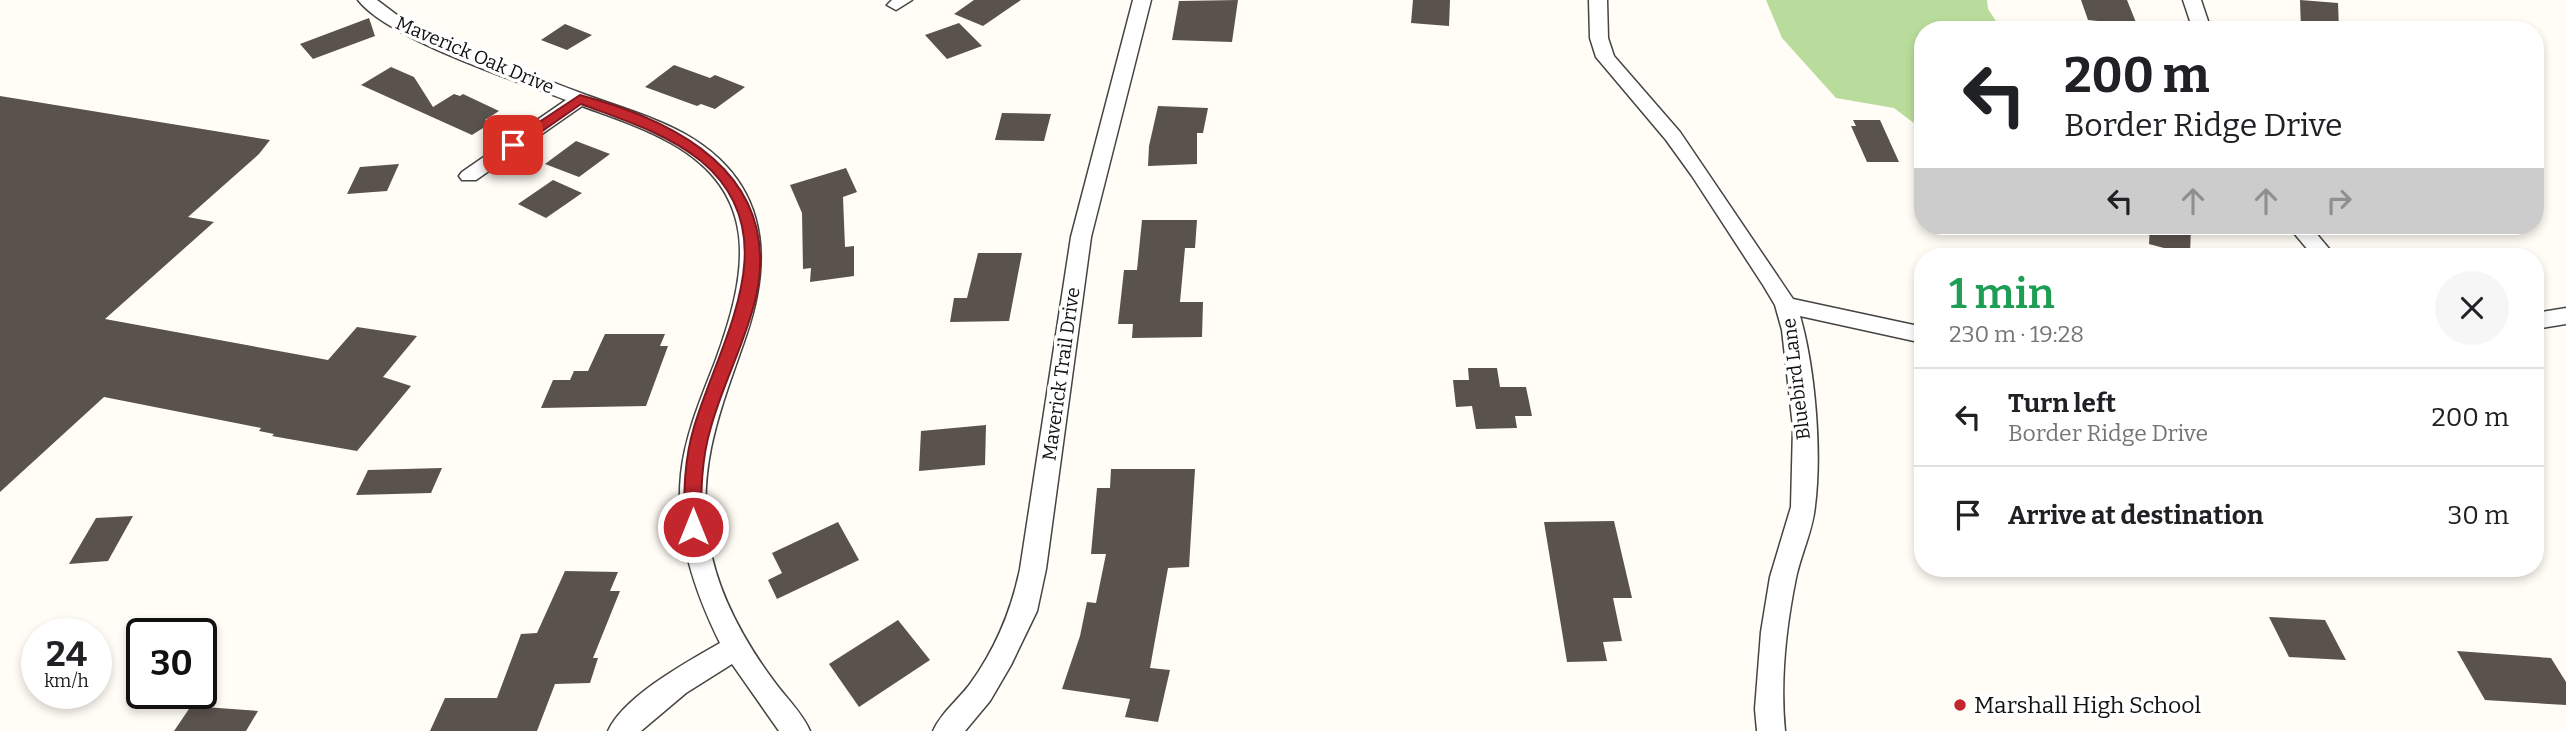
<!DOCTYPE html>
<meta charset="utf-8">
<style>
:root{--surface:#fff;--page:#f6f6f6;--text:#202124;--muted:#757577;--line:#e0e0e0}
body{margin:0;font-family:Bitter,serif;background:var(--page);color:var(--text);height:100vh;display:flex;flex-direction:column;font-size:26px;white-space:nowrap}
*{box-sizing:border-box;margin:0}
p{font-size:23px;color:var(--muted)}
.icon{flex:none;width:38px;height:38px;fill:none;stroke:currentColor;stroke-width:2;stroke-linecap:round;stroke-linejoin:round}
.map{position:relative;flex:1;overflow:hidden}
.drawer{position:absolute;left:1914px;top:248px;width:630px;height:329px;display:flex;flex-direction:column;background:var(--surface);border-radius:28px;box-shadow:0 4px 10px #0003}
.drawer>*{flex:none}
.guide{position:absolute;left:1914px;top:21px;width:630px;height:214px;border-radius:28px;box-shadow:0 4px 10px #0003;background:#fff;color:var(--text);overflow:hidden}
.speed{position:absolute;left:21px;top:618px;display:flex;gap:14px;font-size:35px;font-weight:700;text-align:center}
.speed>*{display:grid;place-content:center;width:91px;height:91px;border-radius:50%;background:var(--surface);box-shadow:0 4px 10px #0003;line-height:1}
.speed small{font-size:18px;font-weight:400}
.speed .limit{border:4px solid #111;border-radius:10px;background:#fff;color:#111}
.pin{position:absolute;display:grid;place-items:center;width:60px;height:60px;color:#fff;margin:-30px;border-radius:14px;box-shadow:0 4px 10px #0006}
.me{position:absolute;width:77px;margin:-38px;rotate:0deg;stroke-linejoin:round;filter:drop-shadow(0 0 5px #0008)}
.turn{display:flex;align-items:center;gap:24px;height:147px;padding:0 35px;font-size:32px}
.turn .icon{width:91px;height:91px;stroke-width:2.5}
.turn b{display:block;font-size:49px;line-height:60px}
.lanes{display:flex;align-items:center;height:66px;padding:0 35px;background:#0003;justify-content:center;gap:35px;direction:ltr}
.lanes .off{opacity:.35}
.round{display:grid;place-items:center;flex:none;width:74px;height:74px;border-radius:37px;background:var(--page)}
.head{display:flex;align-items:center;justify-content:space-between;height:119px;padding:0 35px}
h1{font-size:42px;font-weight:600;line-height:52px;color:#1e9e55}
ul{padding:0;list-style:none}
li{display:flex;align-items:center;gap:21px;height:98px;padding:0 35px;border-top:2px solid var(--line)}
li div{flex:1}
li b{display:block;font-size:26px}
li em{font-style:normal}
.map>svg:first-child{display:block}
.forest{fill:#b9dc9c}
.building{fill:#5a524d}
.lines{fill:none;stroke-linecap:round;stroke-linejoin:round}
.street-casing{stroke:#444;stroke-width:3}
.street{fill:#fff;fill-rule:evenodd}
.route{fill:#c4262e;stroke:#7f191e;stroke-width:2}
.poi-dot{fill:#c4262e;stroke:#fff;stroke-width:2.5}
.labels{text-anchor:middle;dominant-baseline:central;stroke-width:7;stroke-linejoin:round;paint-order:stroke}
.street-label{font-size:19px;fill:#111;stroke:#fff}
.near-poi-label{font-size:23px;fill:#111;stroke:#fff;text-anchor:start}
</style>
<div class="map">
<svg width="2566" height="731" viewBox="0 0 2566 731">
<rect width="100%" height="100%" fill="#fffdf5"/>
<!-- forest -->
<polygon class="forest" points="1766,0 1987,0 1988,9 2002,30 1923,30 1923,130 1894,108 1836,98 1782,38"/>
<!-- building -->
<g class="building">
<polygon points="974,0 1021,0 983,26 954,14"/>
<polygon points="1238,0 1232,42 1172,40 1179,1"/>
<polygon points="1413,0 1450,0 1449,26 1411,23"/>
<polygon points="2081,0 2127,0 2137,25 2088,20"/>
<polygon points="2300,0 2338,3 2339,30 2301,30"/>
<polygon points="369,18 375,36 313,59 300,44"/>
<polygon points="959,23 982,46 947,59 925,35"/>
<polygon points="565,24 592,35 567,50 541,40"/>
<polygon points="674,65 710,78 715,75 745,87 715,109 701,104 697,106 645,87"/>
<polygon points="391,67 414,77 433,107 454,94 460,96 463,94 499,111 485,120 491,123 472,135 361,85"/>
<polygon points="0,96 270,140 259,154 188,217 214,222 105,319 328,360 357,327 417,336 383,377 411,386 357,451 272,436 274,434 259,431 261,428 104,397 0,492"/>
<polygon points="1158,106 1208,108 1203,133 1197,133 1197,164 1148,166 1149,146"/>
<polygon points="1002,113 1051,114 1044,141 995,140"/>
<polygon points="1853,120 1880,120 1899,162 1867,162 1851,126 1856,126"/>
<polygon points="576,141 610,154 579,177 545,164"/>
<polygon points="399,164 387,191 347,194 360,167"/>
<polygon points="846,168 857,192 843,197 845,247 854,246 854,276 810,282 811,268 803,269 802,213 790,185"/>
<polygon points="553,180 582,193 546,218 518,204"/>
<polygon points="1142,220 1197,220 1195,248 1185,248 1180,302 1203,302 1202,337 1132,338 1133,324 1118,324 1124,270 1137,270"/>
<polygon points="2150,226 2191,226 2190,255 2149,244"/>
<polygon points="978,253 1022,253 1009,321 950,322 954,298 967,298"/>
<polygon points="605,334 665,334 660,346 668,346 646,406 541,408 553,380 570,380 574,371 588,371"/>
<polygon points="1468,368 1497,368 1500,387 1526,387 1532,416 1515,416 1517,428 1476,429 1472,406 1456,407 1453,380 1469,380"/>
<polygon points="986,425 985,465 919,471 921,431"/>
<polygon points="442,468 431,493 356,495 368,470"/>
<polygon points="1111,469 1195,469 1189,567 1168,568 1150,668 1170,670 1158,722 1125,717 1130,699 1062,689 1080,636 1087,602 1096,603 1106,554 1091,554 1097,488 1110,488"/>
<polygon points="133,516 108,561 69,564 96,518"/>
<polygon points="1614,521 1632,598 1613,598 1622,641 1603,642 1607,661 1567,662 1544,522"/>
<polygon points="838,522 859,560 777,599 768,580 782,573 772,553"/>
<polygon points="565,571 618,572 610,591 620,591 593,658 598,658 590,683 555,684 537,731 430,731 445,698 497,698 521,634 537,633"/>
<polygon points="2269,617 2325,620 2346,660 2289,657"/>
<polygon points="898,620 930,660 859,707 829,664"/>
<polygon points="2457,651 2551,658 2566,682 2566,705 2485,700"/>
<polygon points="191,706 258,711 246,731 174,731"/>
</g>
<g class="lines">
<defs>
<g id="street">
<path d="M358,0H377L401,18L434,34C484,55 535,76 586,95C619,107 654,117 685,134C766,180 774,254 746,336C722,406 696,465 709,542C717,592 743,639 773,680C785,697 802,712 810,731H779L732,664L686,693L641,731H608C624,696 687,662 720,643C694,590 675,534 681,474C685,435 701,398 715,362C746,277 764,195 671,143C643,127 612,117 582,106L476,180H462L459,176L462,172L566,100C517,81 388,39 358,0Z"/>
<polygon points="892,0 912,0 896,10 887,5"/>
<path d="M1133,0H1151L1091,237L1046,569L1037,611L1011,665L990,701L965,731H933C941,713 958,700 970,684C996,648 1011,612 1020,569L1071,237Z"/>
<path d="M1589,0H1607L1608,38L1614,56L1680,132L1793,299L1923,327V343L1800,316C1815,368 1822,451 1815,506C1813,530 1801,554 1796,578C1786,627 1780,681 1785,731H1757L1755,709L1761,632L1770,577L1791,507L1793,427L1782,330L1775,305L1763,285L1692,176L1666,140L1596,57L1590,38Z"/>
<polygon points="2183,0 2201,0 2211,30 2193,30"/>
<polygon points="2288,226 2310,226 2336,257 2314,257"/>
<polygon points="2566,308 2566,324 2536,329 2536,313"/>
</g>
</defs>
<!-- street casing -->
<use href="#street" class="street-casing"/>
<!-- street -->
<use href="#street" class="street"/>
</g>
<!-- route -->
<path class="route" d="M580,95C681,122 782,176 756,297C746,341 723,383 711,427C701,460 701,493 701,527L699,532H686L684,527C684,492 684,460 694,427C720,340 790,235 701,161C666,133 623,120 581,104L518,148H509V142Z"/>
<!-- markers -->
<circle class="poi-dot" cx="1960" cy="705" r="7"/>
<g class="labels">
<!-- street labels -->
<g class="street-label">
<text transform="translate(475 55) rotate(23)">Maverick Oak Drive</text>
<text transform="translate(1061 374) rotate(-82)">Maverick Trail Drive</text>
<text transform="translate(1796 379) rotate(-97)">Bluebird Lane</text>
</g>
<!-- near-poi labels -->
<g class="near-poi-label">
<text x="1974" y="705">Marshall High School</text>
</g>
</g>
</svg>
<div class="speed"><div>24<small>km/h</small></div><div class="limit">30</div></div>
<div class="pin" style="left:513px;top:145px;background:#d93025"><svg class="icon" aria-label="arrive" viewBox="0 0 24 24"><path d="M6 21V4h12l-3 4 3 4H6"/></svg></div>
<svg class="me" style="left:693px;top:527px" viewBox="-20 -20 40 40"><circle r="17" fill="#c4262e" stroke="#fff" stroke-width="3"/><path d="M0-11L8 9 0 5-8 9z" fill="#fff"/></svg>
<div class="guide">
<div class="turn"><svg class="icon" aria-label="left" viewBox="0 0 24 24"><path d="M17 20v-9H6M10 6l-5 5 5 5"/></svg><div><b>200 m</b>Border Ridge Drive</div></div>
<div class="lanes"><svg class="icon" aria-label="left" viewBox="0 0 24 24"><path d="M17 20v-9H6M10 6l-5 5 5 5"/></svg><svg class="icon off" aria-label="ahead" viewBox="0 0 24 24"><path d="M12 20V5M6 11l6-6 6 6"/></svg><svg class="icon off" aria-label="ahead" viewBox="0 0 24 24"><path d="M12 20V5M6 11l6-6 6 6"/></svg><svg class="icon off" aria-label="right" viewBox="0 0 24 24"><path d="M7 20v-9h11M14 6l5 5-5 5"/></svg></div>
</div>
<section class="drawer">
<div class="head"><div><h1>1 min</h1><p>230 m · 19:28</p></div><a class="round"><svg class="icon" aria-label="close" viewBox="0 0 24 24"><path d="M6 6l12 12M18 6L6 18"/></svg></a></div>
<ul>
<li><svg class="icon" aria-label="left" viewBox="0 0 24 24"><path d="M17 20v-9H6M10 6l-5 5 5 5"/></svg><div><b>Turn left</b><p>Border Ridge Drive</p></div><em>200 m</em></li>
<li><svg class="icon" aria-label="arrive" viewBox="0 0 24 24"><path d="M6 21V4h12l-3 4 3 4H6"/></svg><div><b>Arrive at destination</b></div><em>30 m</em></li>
</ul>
</section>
</div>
